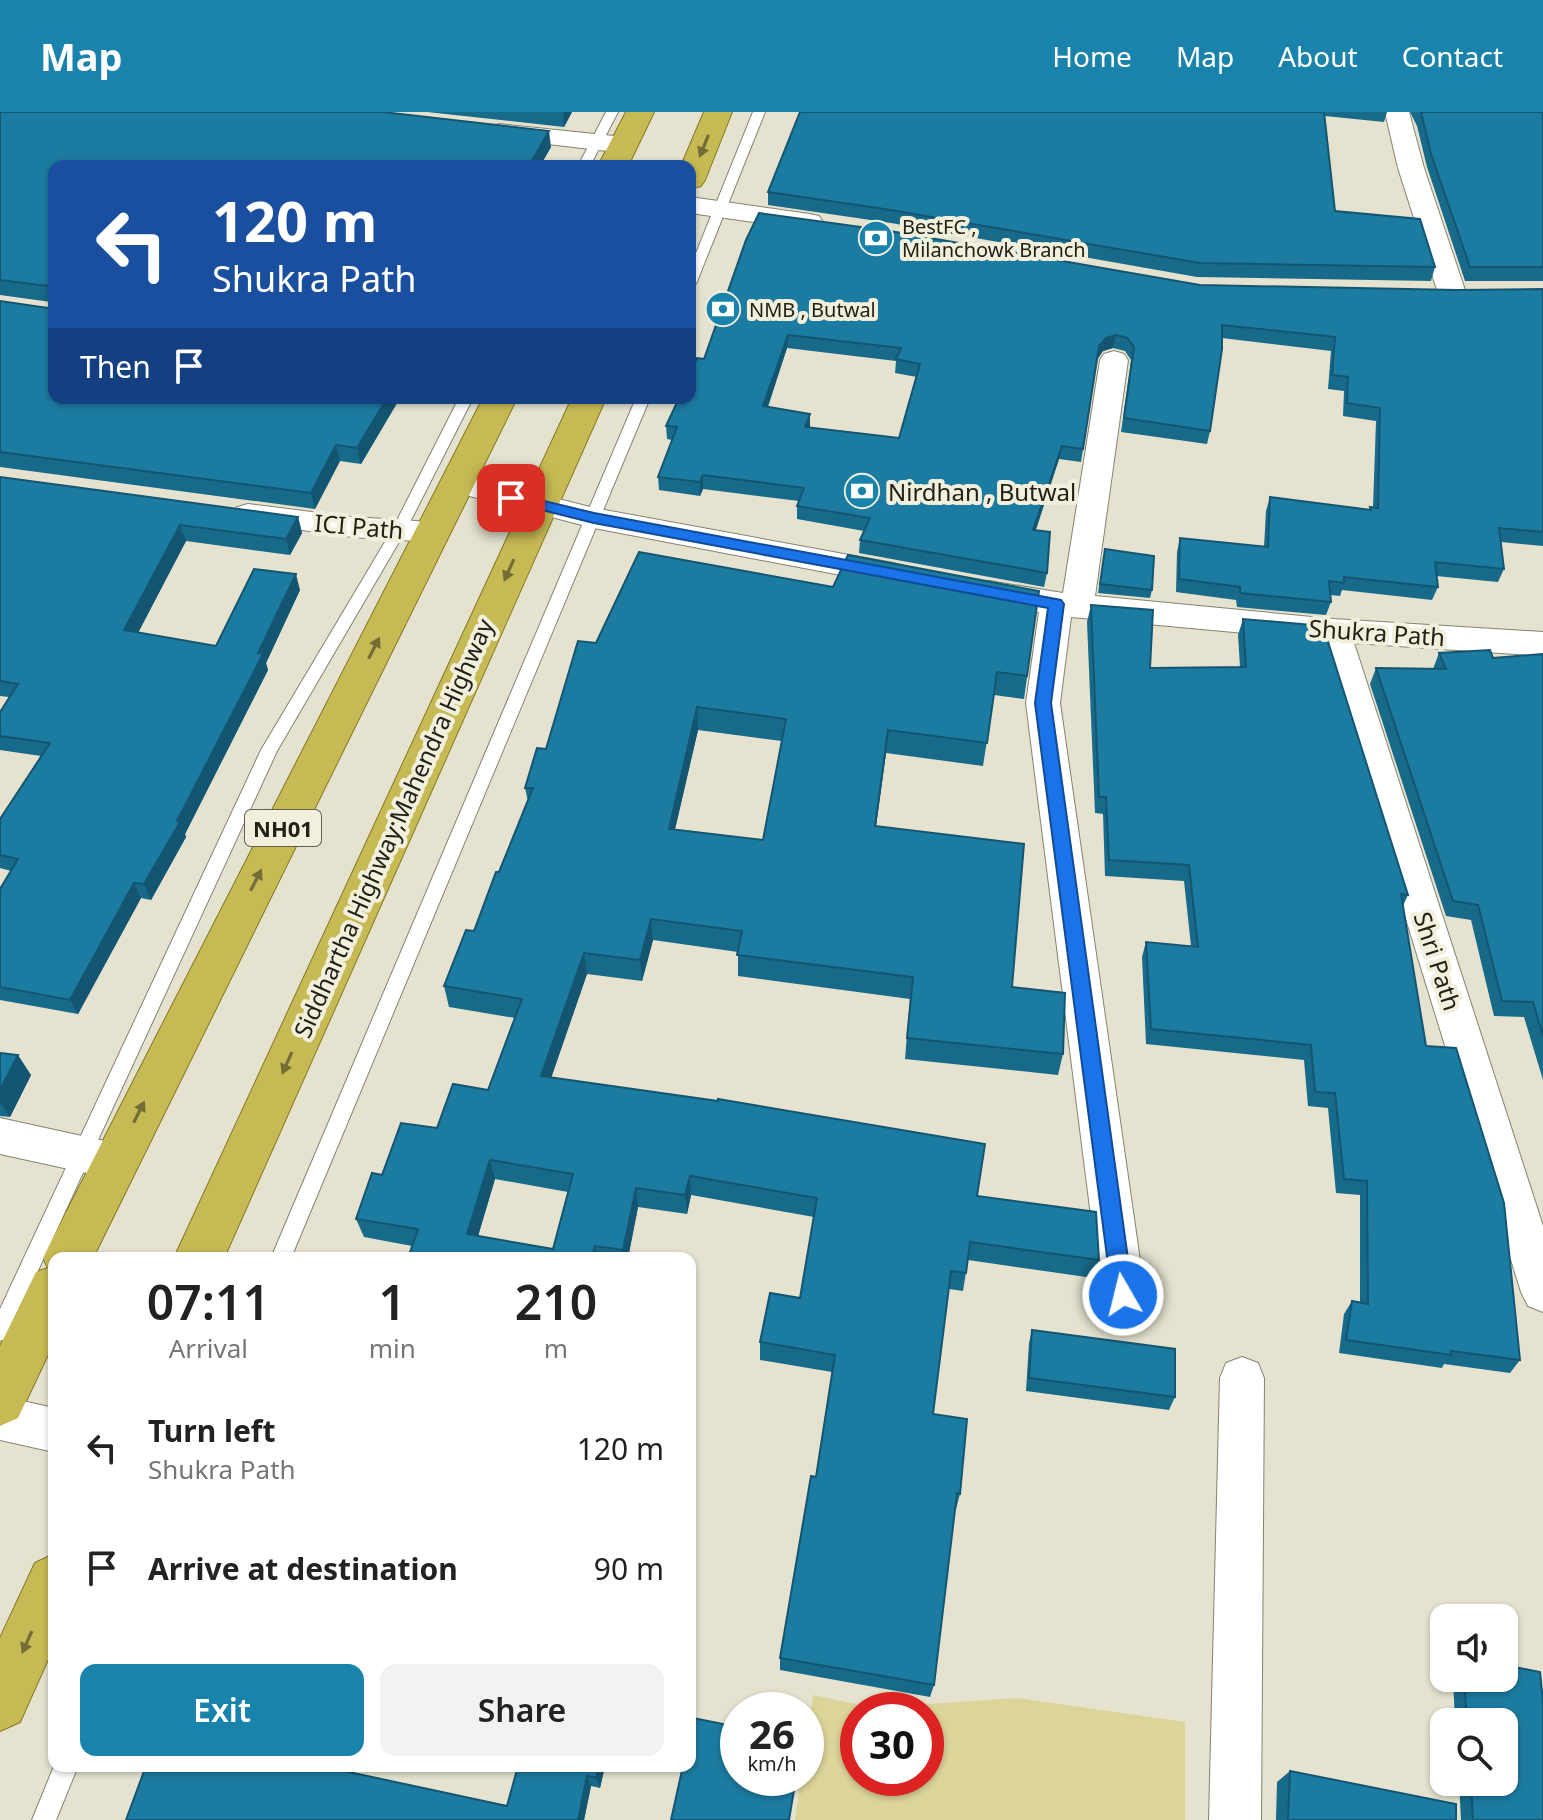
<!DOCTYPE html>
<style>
:root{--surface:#fff;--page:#f2f2f2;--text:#222;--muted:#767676;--accent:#1983ab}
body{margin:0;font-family:"Noto Sans",sans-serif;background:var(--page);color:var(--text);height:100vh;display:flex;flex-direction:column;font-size:30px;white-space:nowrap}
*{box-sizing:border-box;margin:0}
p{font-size:26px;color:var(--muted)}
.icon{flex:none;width:44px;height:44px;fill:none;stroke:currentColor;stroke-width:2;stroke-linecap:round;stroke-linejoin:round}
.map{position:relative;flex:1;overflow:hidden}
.sheet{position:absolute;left:48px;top:1140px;width:648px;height:520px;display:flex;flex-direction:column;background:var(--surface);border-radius:16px;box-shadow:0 2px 6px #0004}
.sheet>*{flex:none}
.hud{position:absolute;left:48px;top:48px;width:648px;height:244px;border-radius:16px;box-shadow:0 2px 6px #0004;background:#1a4fa0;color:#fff;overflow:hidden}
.tools{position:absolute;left:1430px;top:1492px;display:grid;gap:16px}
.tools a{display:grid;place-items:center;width:88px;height:88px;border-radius:16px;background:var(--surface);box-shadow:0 2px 6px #0004;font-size:40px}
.speed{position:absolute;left:720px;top:1580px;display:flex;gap:16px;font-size:40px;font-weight:700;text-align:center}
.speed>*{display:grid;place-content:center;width:104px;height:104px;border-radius:50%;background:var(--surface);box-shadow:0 2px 6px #0004;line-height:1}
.speed small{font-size:20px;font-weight:400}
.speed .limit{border:12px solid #d22;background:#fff;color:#111}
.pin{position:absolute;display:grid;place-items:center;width:68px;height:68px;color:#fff;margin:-34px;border-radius:16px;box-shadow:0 4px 12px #0006}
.me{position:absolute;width:88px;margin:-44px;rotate:352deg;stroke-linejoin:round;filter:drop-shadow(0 0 6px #0008)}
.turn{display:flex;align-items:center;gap:28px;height:168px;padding:0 32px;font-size:36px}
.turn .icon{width:104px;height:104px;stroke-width:2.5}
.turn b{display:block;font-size:56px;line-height:68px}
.then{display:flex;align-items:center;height:76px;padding:0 32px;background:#0003;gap:16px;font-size:30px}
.eta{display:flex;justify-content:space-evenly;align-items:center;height:136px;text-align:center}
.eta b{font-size:48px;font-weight:600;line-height:56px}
.action{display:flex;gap:16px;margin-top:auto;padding:16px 32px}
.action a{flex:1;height:92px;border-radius:16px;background:var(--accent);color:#fff;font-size:32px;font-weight:600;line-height:92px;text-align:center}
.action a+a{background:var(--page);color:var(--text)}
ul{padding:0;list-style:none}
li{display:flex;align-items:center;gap:24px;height:120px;padding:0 32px}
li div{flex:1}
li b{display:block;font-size:30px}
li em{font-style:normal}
header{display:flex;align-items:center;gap:48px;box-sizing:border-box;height:112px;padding:0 40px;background:var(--accent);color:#fff}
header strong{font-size:38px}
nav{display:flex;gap:44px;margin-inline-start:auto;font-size:28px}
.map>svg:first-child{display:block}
.green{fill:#dcd599}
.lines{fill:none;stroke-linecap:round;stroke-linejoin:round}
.service-casing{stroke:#858371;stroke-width:2}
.minor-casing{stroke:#858371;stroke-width:2}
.trunk-casing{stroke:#847923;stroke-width:2}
.service{fill:#fff;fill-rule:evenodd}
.minor{fill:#fff;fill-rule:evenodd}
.trunk{fill:#c6ba54;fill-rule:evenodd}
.wall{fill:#186a8a;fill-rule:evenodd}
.shaded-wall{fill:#145671}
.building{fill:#1c7ba1;stroke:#145671;stroke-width:2;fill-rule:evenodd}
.oneway{fill:#746e36}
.route{fill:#1a73e8;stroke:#114b97;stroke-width:2}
.labels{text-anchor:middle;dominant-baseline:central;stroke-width:8;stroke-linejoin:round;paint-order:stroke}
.far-poi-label{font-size:20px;fill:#222119;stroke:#f2f0dc;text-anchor:start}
.shield{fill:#f2f0dc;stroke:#605f54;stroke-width:2}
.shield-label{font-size:22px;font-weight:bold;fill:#222119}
.poi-label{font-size:24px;fill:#222119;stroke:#f2f0dc;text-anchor:start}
.street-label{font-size:24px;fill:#222119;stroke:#f2f0dc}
</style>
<header>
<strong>Map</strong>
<nav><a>Home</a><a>Map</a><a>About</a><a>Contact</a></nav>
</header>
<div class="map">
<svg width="1543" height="1708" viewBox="0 0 1543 1708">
<rect width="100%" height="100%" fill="#e5e3cf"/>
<!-- green -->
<polygon class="green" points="813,1583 860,1593 858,1666 926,1666 926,1598 884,1598 883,1595 1017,1586 1185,1610 1185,1708 795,1708 801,1666 806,1666 806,1633"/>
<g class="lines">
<defs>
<g id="service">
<polygon points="606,0 618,0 590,54 578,54"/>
<polygon points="753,0 765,0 696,172 690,176 690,156"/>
<polygon points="459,286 473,286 406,418 277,639 7,1226 0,1229 0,1197 261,638 392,418"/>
<polygon points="636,286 650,286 291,1146 271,1146"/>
<polygon points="54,1654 78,1654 56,1708 32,1708"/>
</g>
<g id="minor">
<polygon points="1385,0 1409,0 1424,56 1466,181 1462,187 1452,189 1442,187 1438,181 1398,56"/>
<polygon points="499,12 624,25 633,28 637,33 633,38 624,41 490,25 486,20 490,15"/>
<polygon points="690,85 810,102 819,104 823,110 819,116 810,118 690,101"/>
<polygon points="1114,239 1124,242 1128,248 1095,484 1333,507 1543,520 1543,544 1354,531 1543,1114 1543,1200 1528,1194 1521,1180 1320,528 1071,505 1060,591 1145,1183 1138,1197 1123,1203 1108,1197 1101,1183 1026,591 1039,500 978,488 973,480 978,472 989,469 1063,481 1100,248 1104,242"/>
<polygon points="457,361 594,396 893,451 904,454 909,462 904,470 893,473 594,416 446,378 442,371 446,364"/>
<polygon points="248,392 352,405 432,410 443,413 448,420 443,427 432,430 352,425 237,409 233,402 237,395"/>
<polygon points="0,1006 114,1031 129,1036 135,1049 129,1062 114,1067 0,1042"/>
<polygon points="1242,1245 1258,1251 1264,1266 1261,1708 1209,1708 1220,1266 1226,1251"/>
<polygon points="0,1284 54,1296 54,1340 0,1328"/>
</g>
<g id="trunk">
<polygon points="626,0 654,0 628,54 598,54"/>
<polygon points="704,0 732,0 705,68 701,74 690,77 690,54 681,54"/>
<polygon points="483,286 517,286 93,1146 54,1146 54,1230 18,1306 0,1314 0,1234 36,1160 48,1156 43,1146 51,1130"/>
<polygon points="572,286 606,286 224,1146 174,1146"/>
<polygon points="54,1442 54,1534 20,1610 0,1619 0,1526 35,1451"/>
</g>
</defs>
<!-- service casing -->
<use href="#service" class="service-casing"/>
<!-- minor casing -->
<use href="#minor" class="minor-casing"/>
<!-- trunk casing -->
<use href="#trunk" class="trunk-casing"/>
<!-- service -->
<use href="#service" class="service"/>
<!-- minor -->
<use href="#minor" class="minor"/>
<!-- trunk -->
<use href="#trunk" class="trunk"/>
</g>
<!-- wall -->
<g class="wall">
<polygon points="0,0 551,35 540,54 54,54 54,286 400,286 361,352 340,349 315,397 0,355 0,189 48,196 51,193 51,190 0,183"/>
<polygon points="427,0 572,0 564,15"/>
<polygon points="800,0 1387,0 1384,10 1325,4 1335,99 1435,155 1431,169 1197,165 891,111 768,93 768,80"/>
<polygon points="1410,0 1543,0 1543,169 1465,169 1427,55 1417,14"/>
<path d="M746,128L1200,173L1457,178L1543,177V434L1501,430L1504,457L1498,470L1436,464L1438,475L1432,488L1342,478L1340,484L1330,483L1331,490L1326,503L1237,495L1236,488L1176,480L1177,440L1180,426L1264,435L1266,399L1270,385L1369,398L1370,395H1373L1376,309L1343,304L1344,279L1328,277L1331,239L1222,226L1210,319L1207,332L1121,320L1131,248L1125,239L1113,236L1103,239L1097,247L1081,350L1059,347L1036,418L1047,461L1044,475L859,441L860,428L864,419L797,407V394L799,389L703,377L700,384L659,378L658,365L672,328L667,327L666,314L704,247ZM787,236L896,249L895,261L917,265L899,326L809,315L768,295Z"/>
<polygon points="0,365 298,405 302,421 290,443 186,429 138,521 216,534 300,478 266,551 268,558 185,722 186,725 151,788 141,786 78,902 0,888 0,777 11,759 0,756 0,707 41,644 0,638 0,600 9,585 0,584"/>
<polygon points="1105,437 1152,478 1150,486 1098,481"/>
<path d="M833,475L1039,479L1024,587L994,583L983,654L886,641L876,714L1012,875L1063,942L1058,963L905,947L910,887L738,864V840L653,828L642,869L587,862L551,965L977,1084L1099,1148L1093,1166L968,1148L963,1179L949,1177L933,1302L960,1382L956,1397H955L934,1573L930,1585L780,1558V1546L816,1365L832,1260L760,1248V1230L800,1186L814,1105L691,1083L687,1102L638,1095L628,1146H408L412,1134L364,1125L356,1107L382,1063L437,1016L488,978L515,906L449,895L444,874L474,819L499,760L528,689L525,676L546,637L596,531ZM698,618L782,629L763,728L675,717ZM495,1067L568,1080L553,1137L478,1124Z"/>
<polygon points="1091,493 1150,556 1240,555 1238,523 1243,507 1408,783 1403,794 1426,934 1520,1248 1510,1261 1444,1252 1442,1256 1339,1241 1344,1202 1352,1189 1360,1190 1360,1083 1336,1081 1328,996 1308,994 1304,948 1146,932 1142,845 1146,830 1191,834 1184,769 1105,764 1103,702 1095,701 1087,510"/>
<polygon points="1439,541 1493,546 1543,542 1543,968 1524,905 1494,904 1471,808 1446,804 1370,572 1376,556 1433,557"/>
<polygon points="0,941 31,963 10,1005 0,1004"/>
<polygon points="1032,1218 1175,1285 1169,1298 1026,1279 1029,1231"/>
<polygon points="1453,1566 1504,1566 1543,1708 1461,1708 1459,1670 1504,1670 1504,1610 1455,1610"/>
<polygon points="518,1654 605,1654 600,1676 591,1674 584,1708 126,1708 507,1694"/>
<polygon points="1290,1659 1456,1708 1276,1708 1277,1670"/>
</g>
<!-- shaded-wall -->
<g class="shaded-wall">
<polygon points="563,0 572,0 564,15"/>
<polygon points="549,19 551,35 540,54 529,54"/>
<polygon points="788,223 787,236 763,308 763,294"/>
<polygon points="1116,223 1113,236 1103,239 1097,248 1099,234 1106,226"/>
<polygon points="387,286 400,286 361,352 357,336"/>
<polygon points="810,302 810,315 805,315"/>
<polygon points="336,333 340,349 315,397 311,381"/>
<polygon points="1062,334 1059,347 1031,431 1033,418"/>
<polygon points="703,363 703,377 700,384 700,370"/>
<polygon points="298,405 302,421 290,443 286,427"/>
<polygon points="180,413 186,429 131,534 124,518"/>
<polygon points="296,462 300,478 266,551 268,558 185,722 186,725 151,788 144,772 177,709"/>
<polygon points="697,595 698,618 670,739 669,717"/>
<polygon points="888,618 886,641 873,736 875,714"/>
<polygon points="134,771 141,786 78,902 70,888"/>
<polygon points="651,807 653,828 642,869 640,848"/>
<polygon points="584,841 587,862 545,984 541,964"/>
<polygon points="18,943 31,963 10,1005 0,990 0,978"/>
<polygon points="490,1048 495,1067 473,1141 467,1122"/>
<polygon points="690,1064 691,1083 687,1102 685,1083"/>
<polygon points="636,1076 638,1095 628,1146 624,1146 623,1138"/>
<polygon points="595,1134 597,1146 592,1146"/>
<polygon points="599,1654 605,1654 600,1676 596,1666"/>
<polygon points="587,1664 591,1674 584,1708 578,1708"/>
</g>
<!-- building -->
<g class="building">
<polygon points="0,0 383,0 549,19 529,54 54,54 54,286 387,286 357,336 336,333 311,381 0,340 0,189 48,196 51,193 51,177 48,174 0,168"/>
<polygon points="800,0 1324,0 1335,99 1420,107 1435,155 1200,151 891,98 768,80"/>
<polygon points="1421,0 1543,0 1543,155 1470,155 1431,42"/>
<path d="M759,101L890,119L1200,173L1457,178L1543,177V420L1499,416L1504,457L1435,450L1438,475L1344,465V471L1329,469L1331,490L1240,481V475L1179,467L1180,426L1268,435L1270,385L1371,398L1370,395L1378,396L1380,296L1347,291L1348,265L1332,263L1335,225L1222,213V237L1210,319L1124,306L1134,235L1127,226L1116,223L1106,226L1099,234L1083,337L1062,334L1033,418L1050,420L1047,461L860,428L870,406L797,394L804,376L703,363L700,370L658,365L677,315L666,314L679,286H690V261L697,246L704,247L746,128ZM788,223L901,236L896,247L920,252L899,326L805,315L810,302L763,294Z"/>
<polygon points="0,365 298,405 286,427 180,413 124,518 216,534 254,457 296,462 258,541 263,542 177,709 180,710 144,772 134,771 70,888 0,875 0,777 18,747 0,743 0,707 50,631 0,624 0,600 18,572 0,569"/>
<polygon points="1105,437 1154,444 1152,478 1100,472"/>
<path d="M639,440L833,475L848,443L1039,479L1027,564L997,560L987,631L888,618L875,714L1024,732L1012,875L1065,881L1063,942L907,926L913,865L737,843L742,819L651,807L640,848L584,841L541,964L718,989V987L985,1032L977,1084L1096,1100L1099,1148L970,1130L966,1161L951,1159L933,1302L967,1307L960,1382L957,1381L934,1573L780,1546L811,1364L816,1365L835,1243L760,1230L770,1181L800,1186L817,1086L690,1064L685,1083L636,1076L623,1138L595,1134L592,1146H408L418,1117L356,1107L372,1061L382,1063L401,1011L437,1016L453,972L488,978L522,887L444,874L466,818L474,819L496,760H499L533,676H525L537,636L546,637L578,529L596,531ZM697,595L786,607L763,728L669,717ZM490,1048L573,1062L553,1137L467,1122Z"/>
<polygon points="1091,493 1153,498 1150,556 1246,555 1243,507 1323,514 1408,783 1401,782 1426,934 1456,936 1504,1091 1520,1248 1451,1239 1451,1243 1346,1228 1352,1189 1368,1192 1367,1069 1344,1067 1335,981 1315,980 1311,933 1151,917 1146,830 1198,835 1189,753 1109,748 1106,685 1099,685"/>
<polygon points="1490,538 1493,546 1543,542 1543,924 1533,890 1502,889 1478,793 1453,789 1376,556 1446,557 1439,541"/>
<polygon points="0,941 18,943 0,978"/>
<polygon points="1032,1218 1175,1237 1175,1285 1029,1266"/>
<polygon points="1504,1553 1540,1560 1543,1590 1543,1708 1473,1708 1471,1670 1504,1670 1504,1610 1467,1610 1464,1566 1504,1566"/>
<polygon points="693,1606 738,1615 738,1666 796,1666 789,1708 671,1708 683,1654 690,1654 690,1618"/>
<polygon points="146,1654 321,1654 507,1694 518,1654 599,1654 596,1666 587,1664 578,1708 126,1708"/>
<polygon points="1290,1659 1456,1692 1456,1708 1288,1708"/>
</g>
<!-- one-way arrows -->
<defs><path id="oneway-solid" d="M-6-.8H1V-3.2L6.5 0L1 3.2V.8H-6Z" transform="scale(2)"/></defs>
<g class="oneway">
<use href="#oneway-solid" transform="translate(704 34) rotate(112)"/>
<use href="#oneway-solid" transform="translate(509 458) rotate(114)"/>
<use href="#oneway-solid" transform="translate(374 536) rotate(-63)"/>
<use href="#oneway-solid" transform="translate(256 768) rotate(-63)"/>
<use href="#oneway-solid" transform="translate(287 951) rotate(114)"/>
<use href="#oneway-solid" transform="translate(139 1000) rotate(-63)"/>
<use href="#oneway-solid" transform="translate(27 1530) rotate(114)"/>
</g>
<!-- route -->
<polygon class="route" points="511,381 594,401 1061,488 1064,492 1051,591 1133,1183 1130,1190 1123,1192 1115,1190 1112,1183 1035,591 1048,496 594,411 506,389 506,382"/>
<!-- icons -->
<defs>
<symbol id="bank-disc" viewBox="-11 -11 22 22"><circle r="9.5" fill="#1983ab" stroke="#f2f0dc"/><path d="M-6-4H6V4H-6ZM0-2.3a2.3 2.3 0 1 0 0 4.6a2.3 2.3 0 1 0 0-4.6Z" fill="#fff"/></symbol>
</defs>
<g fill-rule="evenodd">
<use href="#bank-disc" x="856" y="106" width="40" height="40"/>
<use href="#bank-disc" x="703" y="177" width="40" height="40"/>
<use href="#bank-disc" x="842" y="359" width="40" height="40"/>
</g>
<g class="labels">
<!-- far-poi labels -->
<g class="far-poi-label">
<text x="902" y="114">BestFC ,<tspan x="902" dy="23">Milanchowk Branch</tspan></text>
<text x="749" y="197">NMB , Butwal</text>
</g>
<!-- shield labels -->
<rect class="shield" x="245" y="698" width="76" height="36" rx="6"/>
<g class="shield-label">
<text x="283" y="716">NH01</text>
</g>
<!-- poi labels -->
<g class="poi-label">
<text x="888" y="379">Nirdhan , Butwal</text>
</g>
<!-- street labels -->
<g class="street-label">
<text transform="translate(359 414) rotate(5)">ICI Path</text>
<text transform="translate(1377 520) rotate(4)">Shukra Path</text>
<text transform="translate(393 716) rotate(-66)">Siddhartha Highway;Mahendra Highway</text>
<text transform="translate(1438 849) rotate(72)">Shri Path</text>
</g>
</g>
</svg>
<div class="tools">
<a><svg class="icon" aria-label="sound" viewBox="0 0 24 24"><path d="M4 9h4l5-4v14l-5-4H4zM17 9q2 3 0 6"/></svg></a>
<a><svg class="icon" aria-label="search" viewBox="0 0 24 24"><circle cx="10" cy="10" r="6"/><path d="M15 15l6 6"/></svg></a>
</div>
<div class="speed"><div>26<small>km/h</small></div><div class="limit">30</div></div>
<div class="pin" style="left:511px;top:386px;background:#d93025"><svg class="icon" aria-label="arrive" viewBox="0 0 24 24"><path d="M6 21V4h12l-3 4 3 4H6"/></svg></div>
<svg class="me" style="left:1123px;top:1183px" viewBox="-20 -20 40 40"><circle r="17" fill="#1a73e8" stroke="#fff" stroke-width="3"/><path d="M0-11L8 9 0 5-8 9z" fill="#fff"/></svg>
<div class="hud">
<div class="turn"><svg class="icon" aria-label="left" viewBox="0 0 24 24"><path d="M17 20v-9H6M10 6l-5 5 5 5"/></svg><div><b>120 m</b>Shukra Path</div></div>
<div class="then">Then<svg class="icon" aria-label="arrive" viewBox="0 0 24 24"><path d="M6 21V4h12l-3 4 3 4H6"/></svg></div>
</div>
<section class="sheet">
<div class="eta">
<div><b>07:11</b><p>Arrival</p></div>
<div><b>1</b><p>min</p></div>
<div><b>210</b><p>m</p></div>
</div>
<ul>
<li><svg class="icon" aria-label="left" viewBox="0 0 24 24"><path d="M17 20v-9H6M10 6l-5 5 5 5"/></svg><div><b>Turn left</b><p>Shukra Path</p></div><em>120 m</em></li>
<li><svg class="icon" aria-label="arrive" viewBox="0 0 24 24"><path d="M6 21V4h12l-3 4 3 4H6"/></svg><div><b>Arrive at destination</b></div><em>90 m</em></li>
</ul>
<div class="action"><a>Exit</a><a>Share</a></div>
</section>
</div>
